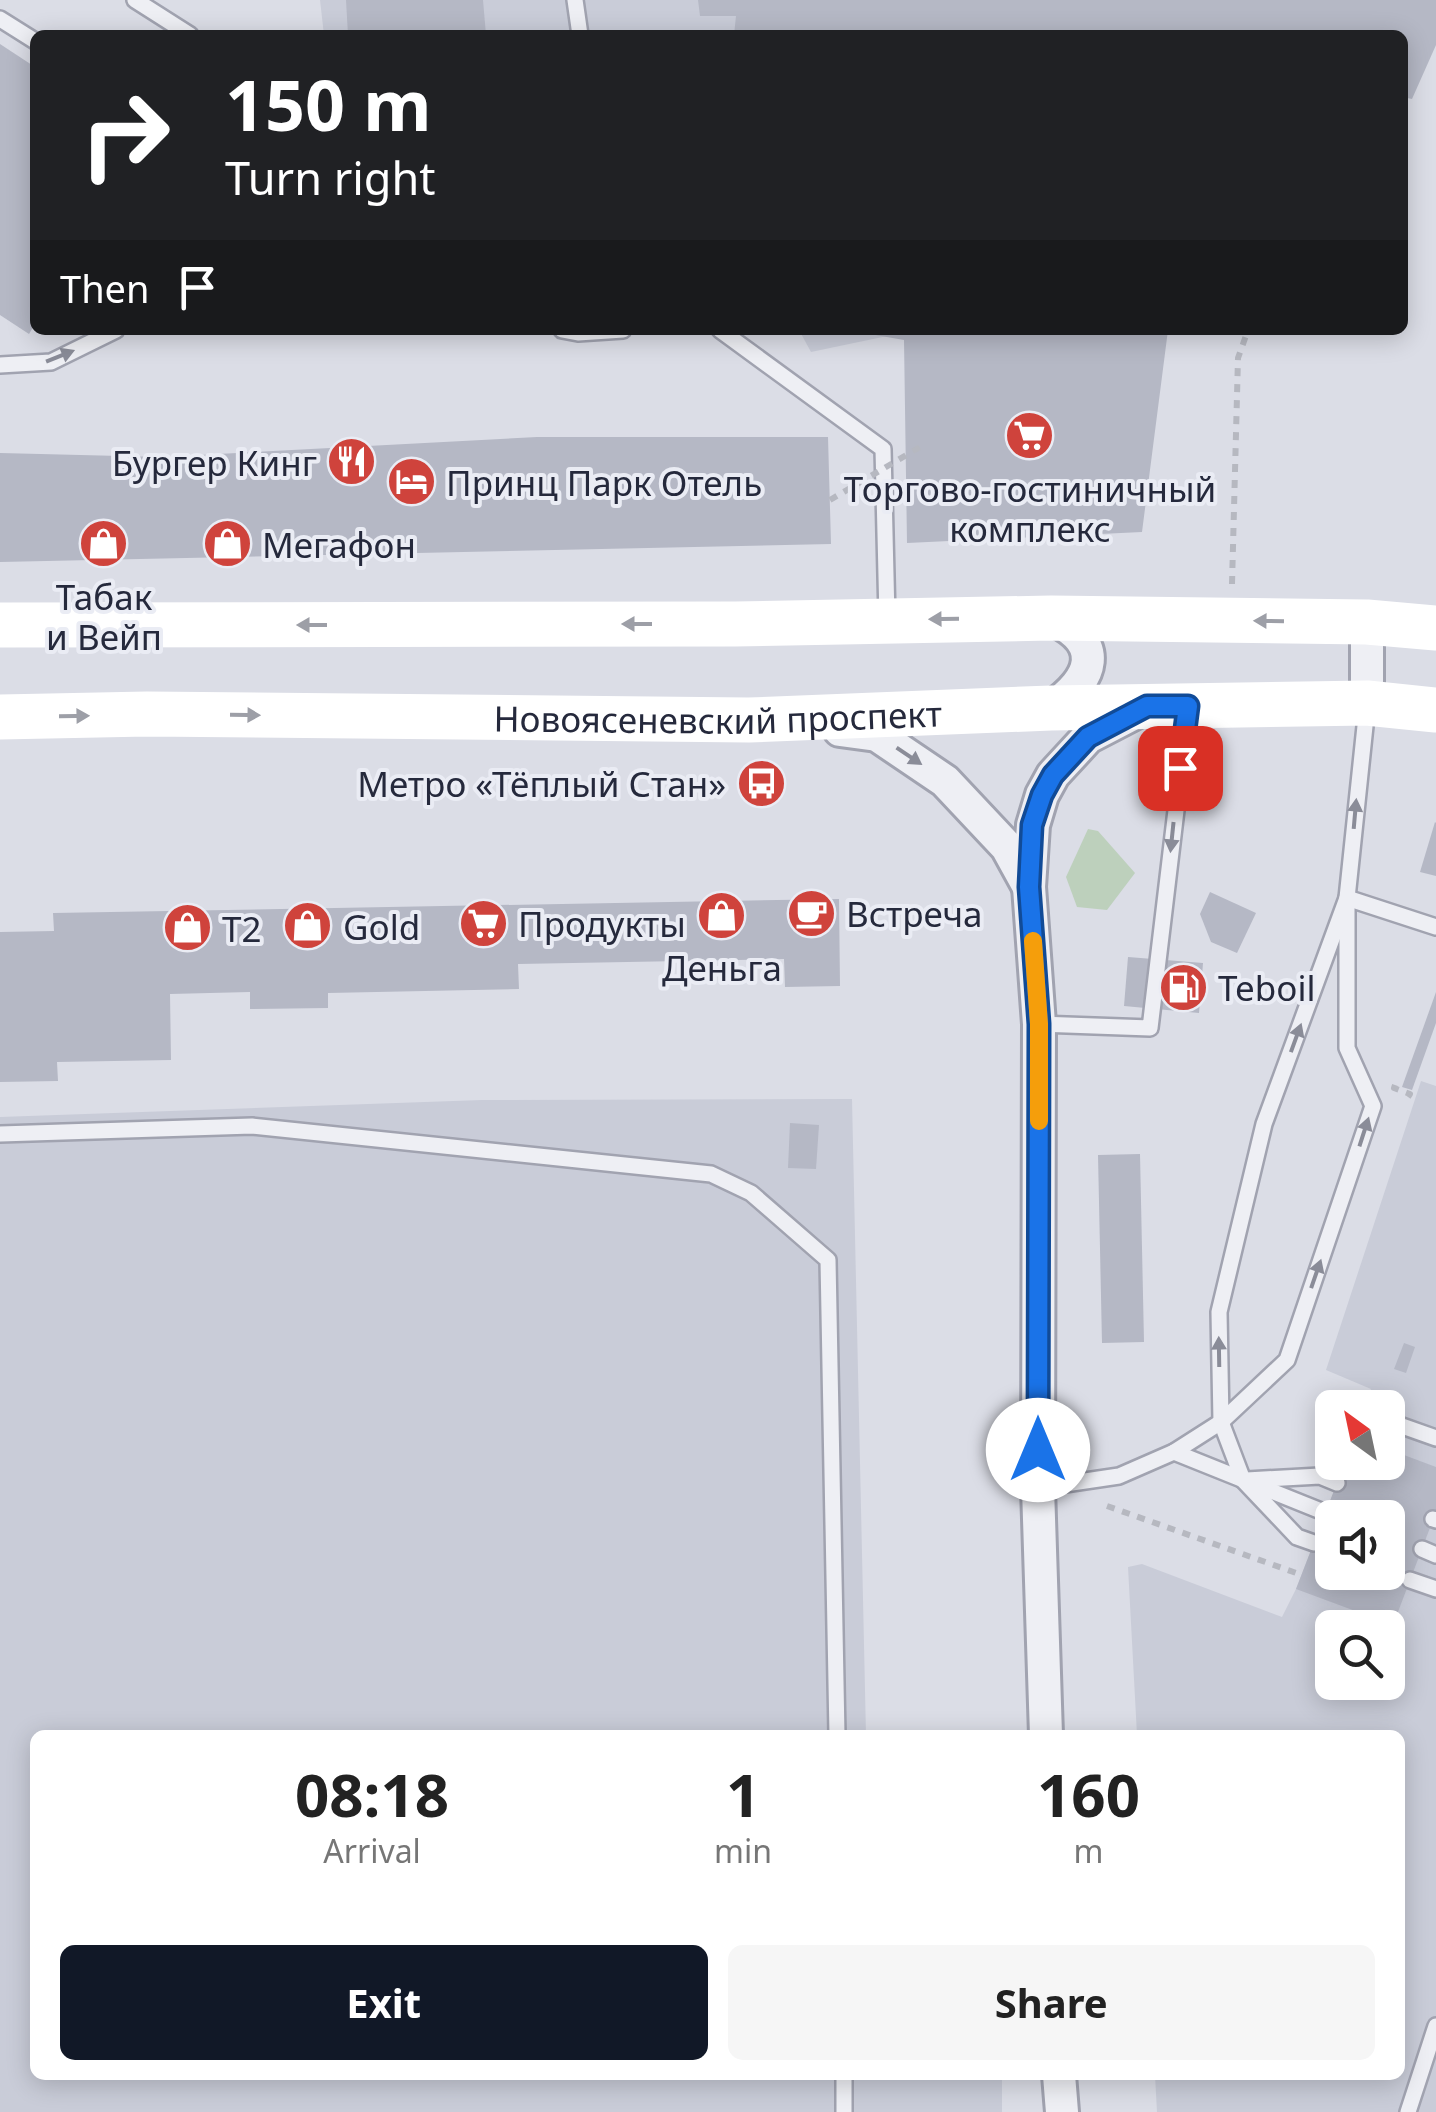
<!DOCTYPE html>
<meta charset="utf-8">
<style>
:root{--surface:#fff;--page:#f6f6f6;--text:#222;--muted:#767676;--accent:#111827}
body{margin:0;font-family:"Noto Sans",sans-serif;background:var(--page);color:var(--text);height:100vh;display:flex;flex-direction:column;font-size:38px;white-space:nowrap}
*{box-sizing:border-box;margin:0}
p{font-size:32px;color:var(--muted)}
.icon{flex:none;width:55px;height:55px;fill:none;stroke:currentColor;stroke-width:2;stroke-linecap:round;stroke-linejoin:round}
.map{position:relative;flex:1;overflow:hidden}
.panel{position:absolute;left:30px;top:1730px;width:1375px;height:350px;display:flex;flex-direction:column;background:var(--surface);border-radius:15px;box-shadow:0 5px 25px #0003}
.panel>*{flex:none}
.top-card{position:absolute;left:30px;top:30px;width:1378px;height:305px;border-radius:15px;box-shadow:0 5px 25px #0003;background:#202124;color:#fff;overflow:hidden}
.needle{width:65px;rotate:327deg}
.fabs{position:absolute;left:1315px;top:1390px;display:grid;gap:20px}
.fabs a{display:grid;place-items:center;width:90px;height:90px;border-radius:15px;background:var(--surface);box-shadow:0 5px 25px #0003;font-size:50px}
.pin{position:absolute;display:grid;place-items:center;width:85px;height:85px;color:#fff;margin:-42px;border-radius:20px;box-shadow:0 5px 15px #0006}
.me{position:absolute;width:110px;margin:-55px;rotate:0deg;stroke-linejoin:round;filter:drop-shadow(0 0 8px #0008)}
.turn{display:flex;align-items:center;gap:35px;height:210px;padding:0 30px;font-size:45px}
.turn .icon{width:130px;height:130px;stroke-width:2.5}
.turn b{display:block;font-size:70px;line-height:85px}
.then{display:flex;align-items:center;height:95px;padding:0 30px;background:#0003;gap:20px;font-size:38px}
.eta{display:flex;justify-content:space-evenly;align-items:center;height:170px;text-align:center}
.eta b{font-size:60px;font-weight:700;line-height:70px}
.cta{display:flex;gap:20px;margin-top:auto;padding:20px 30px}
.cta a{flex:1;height:115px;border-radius:15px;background:var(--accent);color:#fff;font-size:40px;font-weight:700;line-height:115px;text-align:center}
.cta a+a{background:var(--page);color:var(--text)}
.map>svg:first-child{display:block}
.built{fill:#c9ccd8;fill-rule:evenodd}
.green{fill:#bdd0bc}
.building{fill:#b5b8c5;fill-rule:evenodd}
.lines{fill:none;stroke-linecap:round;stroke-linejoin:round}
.service-casing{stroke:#a1a3b0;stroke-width:20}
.minor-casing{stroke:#a1a3b0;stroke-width:38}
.path{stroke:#b6b8c0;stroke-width:6;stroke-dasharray:8 8;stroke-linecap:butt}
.service{stroke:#eeeff4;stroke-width:15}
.minor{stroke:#eeeff4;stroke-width:32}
.secondary{stroke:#fff;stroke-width:45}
.path-bridge{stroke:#b6b8c0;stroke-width:6;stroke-dasharray:8 8;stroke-linecap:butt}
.oneway{fill:#8a8c98}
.oneway2{fill:#9d9fa7}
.route-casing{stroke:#114b97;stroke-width:25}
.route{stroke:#1a73e8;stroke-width:18}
.slow{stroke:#f59e0b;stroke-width:18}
.labels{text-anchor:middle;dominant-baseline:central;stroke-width:8;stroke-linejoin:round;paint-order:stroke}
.poi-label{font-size:35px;fill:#25293c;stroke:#eaecf4;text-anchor:start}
.street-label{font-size:35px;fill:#25293c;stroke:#eaecf4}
</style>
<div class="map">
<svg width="1436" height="2112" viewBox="0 0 1436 2112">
<rect width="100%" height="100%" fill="#dbdde6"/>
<!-- built -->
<g class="built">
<polygon points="320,0 1014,0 1008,35 324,35"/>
<polygon points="799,330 916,330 811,352"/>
<path d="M1421,1081L1436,1086V2112H1157L1155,2075H1400V1735H1137L1128,1567L1142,1564L1282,1617L1296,1589L1345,1463L1388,1462V1408L1365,1407L1371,1389L1326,1370ZM1332,1518H1388V1572H1332ZM1332,1628H1388V1682H1332Z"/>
<polygon points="852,1099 866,1735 35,1735 35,2075 1002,2075 1002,2112 0,2112 0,1117 482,1100"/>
</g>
<!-- green -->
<polygon class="green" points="1088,829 1098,831 1135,873 1107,910 1077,907 1066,877"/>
<!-- building -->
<g class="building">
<polygon points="346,0 483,0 486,35 348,35"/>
<polygon points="698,0 1436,0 1436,45 1412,99 1402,97 1402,35 734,35 736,16 700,16"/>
<polygon points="0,44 35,67 35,324 29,334 0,315"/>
<polygon points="859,330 1168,330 1142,532 907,543 904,340 858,332"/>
<polygon points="537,437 828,437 831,544 0,562 0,453 161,457"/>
<polygon points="1435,822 1436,823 1436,876 1420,872"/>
<polygon points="1210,892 1256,913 1237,953 1211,942 1200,914"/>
<polygon points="839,899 840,986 785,987 784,959 518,964 519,989 328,993 328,1008 250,1009 250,992 170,994 171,1060 57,1062 58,1081 0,1082 0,932 54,931 53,913"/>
<polygon points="1128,957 1203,963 1199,1013 1124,1006"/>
<polygon points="1436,992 1436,1023 1412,1090 1402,1087"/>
<polygon points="790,1123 819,1125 816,1169 788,1168"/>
<polygon points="1140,1154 1144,1342 1102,1343 1098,1155"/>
<polygon points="1404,1343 1415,1347 1406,1373 1394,1369"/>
<path d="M1388,1449L1436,1467V1512L1393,1625L1296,1589L1345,1462H1388ZM1332,1518H1388V1572H1332Z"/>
</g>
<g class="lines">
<defs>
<g id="service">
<polyline points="135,0 190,35"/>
<polyline points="575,0 580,35"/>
<polyline points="0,19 35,41"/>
<polyline points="562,330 578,333 623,330"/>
<polyline points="720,330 883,449 887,618"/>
<polyline points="0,365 51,362 116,330"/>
<polyline points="1039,1024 1150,1028 1188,710"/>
<polyline points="0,1134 252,1126 711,1174 751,1193 828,1260 837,1735"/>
<polyline points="1388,1421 1436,1438"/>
<polyline points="1174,1452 1326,1513"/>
<polyline points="1247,1480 1320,1476 1337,1483"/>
<polyline points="1038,1488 1119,1476 1174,1452 1221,1422 1287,1360 1373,1106 1347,1048 1347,898 1367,707"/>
<polyline points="1433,1519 1436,1520"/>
<polyline points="1314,1543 1297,1537 1243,1480 1221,1422 1219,1312 1264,1124 1347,898 1436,927"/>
<polyline points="1422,1549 1436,1555"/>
<polyline points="1410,1580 1436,1589"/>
<polyline points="844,2075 844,2112"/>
<polyline points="1408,2112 1436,2026"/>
</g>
<g id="minor">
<polyline points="1367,622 1367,703"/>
<path d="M1051,708C1094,679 1106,643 1051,618"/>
<polyline points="840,730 877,735 945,781 1007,847 1029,887"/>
<polyline points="1046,1735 1038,1488 1039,1024 1029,887 1033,825 1042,795 1053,775 1088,737 1140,710"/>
<polyline points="1059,2075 1062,2112"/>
</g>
</defs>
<!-- service casing -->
<use href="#service" class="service-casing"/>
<!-- minor casing -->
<use href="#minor" class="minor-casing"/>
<!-- path -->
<g class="path">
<polyline points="1232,584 1238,358 1248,330"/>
<polyline points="1395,1085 1394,1088 1410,1094 1408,1097"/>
<polyline points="1107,1506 1302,1575"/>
</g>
<!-- service -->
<use href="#service" class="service"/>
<!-- minor -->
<use href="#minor" class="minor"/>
<!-- secondary -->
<g class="secondary">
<polyline points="0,625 735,624 1051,618 1367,622 1436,628"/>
<path id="s1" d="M0,717L147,714L749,720L1051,708L1367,703L1436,710"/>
</g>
<!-- path-bridge -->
<polyline class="path-bridge" points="830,500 920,447"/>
</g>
<!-- one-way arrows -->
<defs><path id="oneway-solid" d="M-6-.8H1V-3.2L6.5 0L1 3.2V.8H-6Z" transform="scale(2.5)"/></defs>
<g class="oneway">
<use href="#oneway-solid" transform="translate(60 356) rotate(-22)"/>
<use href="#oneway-solid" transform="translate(909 756) rotate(34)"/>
<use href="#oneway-solid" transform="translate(1355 814) rotate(-85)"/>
<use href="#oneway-solid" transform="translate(1172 837) rotate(96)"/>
<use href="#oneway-solid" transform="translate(1296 1038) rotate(-70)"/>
<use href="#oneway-solid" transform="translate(1364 1132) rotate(-72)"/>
<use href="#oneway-solid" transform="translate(1316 1274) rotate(-71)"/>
<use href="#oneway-solid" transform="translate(1219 1352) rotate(-91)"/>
</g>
<g class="oneway2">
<use href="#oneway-solid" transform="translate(944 619) rotate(179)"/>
<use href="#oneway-solid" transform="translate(1269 621) rotate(-179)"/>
<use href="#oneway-solid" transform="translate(637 624) rotate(180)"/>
<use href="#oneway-solid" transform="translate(312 625) rotate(180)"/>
<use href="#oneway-solid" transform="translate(245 715) rotate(1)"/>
<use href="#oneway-solid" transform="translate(74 716) rotate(-1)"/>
</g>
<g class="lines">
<defs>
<polyline id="route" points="1038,1450 1039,1024 1029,887 1032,825 1042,795 1053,775 1088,737 1147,706 1188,706 1180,768"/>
</defs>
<!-- route casing -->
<use href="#route" class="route-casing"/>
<!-- route -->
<use href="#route" class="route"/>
<!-- slow -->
<polyline class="slow" points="1033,941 1039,1024 1039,1121"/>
</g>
<!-- icons -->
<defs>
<symbol id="supermarket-disc" viewBox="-11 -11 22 22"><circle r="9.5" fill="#cf433c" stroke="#eaecf4"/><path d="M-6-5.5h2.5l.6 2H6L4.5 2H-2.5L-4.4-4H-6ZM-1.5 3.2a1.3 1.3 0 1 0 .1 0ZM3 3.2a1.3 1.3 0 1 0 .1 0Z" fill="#fff"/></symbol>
<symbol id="restaurant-disc" viewBox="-11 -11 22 22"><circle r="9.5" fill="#cf433c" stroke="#eaecf4"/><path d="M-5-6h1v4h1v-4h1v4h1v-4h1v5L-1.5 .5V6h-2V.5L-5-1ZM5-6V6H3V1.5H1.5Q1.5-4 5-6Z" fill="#fff"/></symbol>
<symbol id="hotel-disc" viewBox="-11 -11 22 22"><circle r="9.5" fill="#cf433c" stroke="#eaecf4"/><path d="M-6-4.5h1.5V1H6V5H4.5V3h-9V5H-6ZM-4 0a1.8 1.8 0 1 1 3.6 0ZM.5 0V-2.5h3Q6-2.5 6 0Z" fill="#fff"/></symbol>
<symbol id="shop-disc" viewBox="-11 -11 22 22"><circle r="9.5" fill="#cf433c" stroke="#eaecf4"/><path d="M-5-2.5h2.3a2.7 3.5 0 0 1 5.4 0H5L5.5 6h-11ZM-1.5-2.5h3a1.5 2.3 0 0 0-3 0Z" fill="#fff"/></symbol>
<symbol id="bus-disc" viewBox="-11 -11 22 22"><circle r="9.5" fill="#cf433c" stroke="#eaecf4"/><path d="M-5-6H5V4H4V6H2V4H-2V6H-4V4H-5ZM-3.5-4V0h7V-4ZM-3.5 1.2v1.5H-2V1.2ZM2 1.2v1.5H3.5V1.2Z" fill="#fff"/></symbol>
<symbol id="cafe-disc" viewBox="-11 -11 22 22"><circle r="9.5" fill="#cf433c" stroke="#eaecf4"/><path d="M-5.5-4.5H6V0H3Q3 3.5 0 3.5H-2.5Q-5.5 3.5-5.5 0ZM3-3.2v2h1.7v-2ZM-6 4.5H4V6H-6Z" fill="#fff"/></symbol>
<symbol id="fuel-disc" viewBox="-11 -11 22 22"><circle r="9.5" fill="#cf433c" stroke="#eaecf4"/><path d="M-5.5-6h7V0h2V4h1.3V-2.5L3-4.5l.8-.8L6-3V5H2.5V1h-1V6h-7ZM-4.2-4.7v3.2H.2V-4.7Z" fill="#fff"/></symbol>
</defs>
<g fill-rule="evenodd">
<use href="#supermarket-disc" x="1002" y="408" width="55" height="55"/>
<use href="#restaurant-disc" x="324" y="434" width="55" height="55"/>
<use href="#hotel-disc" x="384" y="454" width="55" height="55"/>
<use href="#shop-disc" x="76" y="516" width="55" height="55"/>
<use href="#shop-disc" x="200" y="516" width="55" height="55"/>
<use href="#bus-disc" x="734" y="756" width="55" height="55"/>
<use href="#cafe-disc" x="784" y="886" width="55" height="55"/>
<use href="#shop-disc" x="694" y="888" width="55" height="55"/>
<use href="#supermarket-disc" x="456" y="896" width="55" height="55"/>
<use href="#shop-disc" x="280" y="898" width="55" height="55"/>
<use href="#shop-disc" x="160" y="900" width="55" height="55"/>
<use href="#fuel-disc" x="1156" y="960" width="55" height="55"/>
</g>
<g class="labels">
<!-- poi labels -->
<g class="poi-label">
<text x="317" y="462" text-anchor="end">Бургер Кинг</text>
<text x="446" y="482">Принц Парк Отель</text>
<text x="1030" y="488" text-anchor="middle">Торгово-гостиничный<tspan x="1030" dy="40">комплекс</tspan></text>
<text x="262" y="544">Мегафон</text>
<text x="104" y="596" text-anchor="middle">Табак<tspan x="104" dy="40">и Вейп</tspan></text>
<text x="726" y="783" text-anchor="end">Метро «Тёплый Стан»</text>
<text x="846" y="913">Встреча</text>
<text x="518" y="923">Продукты</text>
<text x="343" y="926">Gold</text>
<text x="222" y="928">T2</text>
<text x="722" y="967" text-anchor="middle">Деньга</text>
<text x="1218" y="987">Teboil</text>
</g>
<!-- street labels -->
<g class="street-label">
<text stroke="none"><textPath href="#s1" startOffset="718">Новоясеневский проспект</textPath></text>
</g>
</g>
</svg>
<div class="fabs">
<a><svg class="needle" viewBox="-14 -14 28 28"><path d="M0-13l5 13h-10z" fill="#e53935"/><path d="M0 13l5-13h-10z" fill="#767676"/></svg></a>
<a><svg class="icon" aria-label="sound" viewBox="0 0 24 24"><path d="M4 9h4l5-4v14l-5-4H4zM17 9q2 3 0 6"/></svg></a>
<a><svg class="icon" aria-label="search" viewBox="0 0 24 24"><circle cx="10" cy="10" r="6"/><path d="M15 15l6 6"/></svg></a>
</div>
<div class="pin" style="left:1180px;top:768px;background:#d93025"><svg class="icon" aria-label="arrive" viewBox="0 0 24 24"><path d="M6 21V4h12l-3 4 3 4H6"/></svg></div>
<svg class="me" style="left:1038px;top:1450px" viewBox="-20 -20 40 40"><circle r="19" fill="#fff"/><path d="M0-13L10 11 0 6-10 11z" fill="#1a73e8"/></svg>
<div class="top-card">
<div class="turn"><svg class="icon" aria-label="right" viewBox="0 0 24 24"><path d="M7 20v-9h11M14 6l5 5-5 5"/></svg><div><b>150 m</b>Turn right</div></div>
<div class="then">Then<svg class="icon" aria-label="arrive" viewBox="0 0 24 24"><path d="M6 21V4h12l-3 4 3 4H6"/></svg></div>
</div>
<section class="panel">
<div class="eta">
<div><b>08:18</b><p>Arrival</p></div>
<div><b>1</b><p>min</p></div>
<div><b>160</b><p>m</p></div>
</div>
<div class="cta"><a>Exit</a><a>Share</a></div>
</section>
</div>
